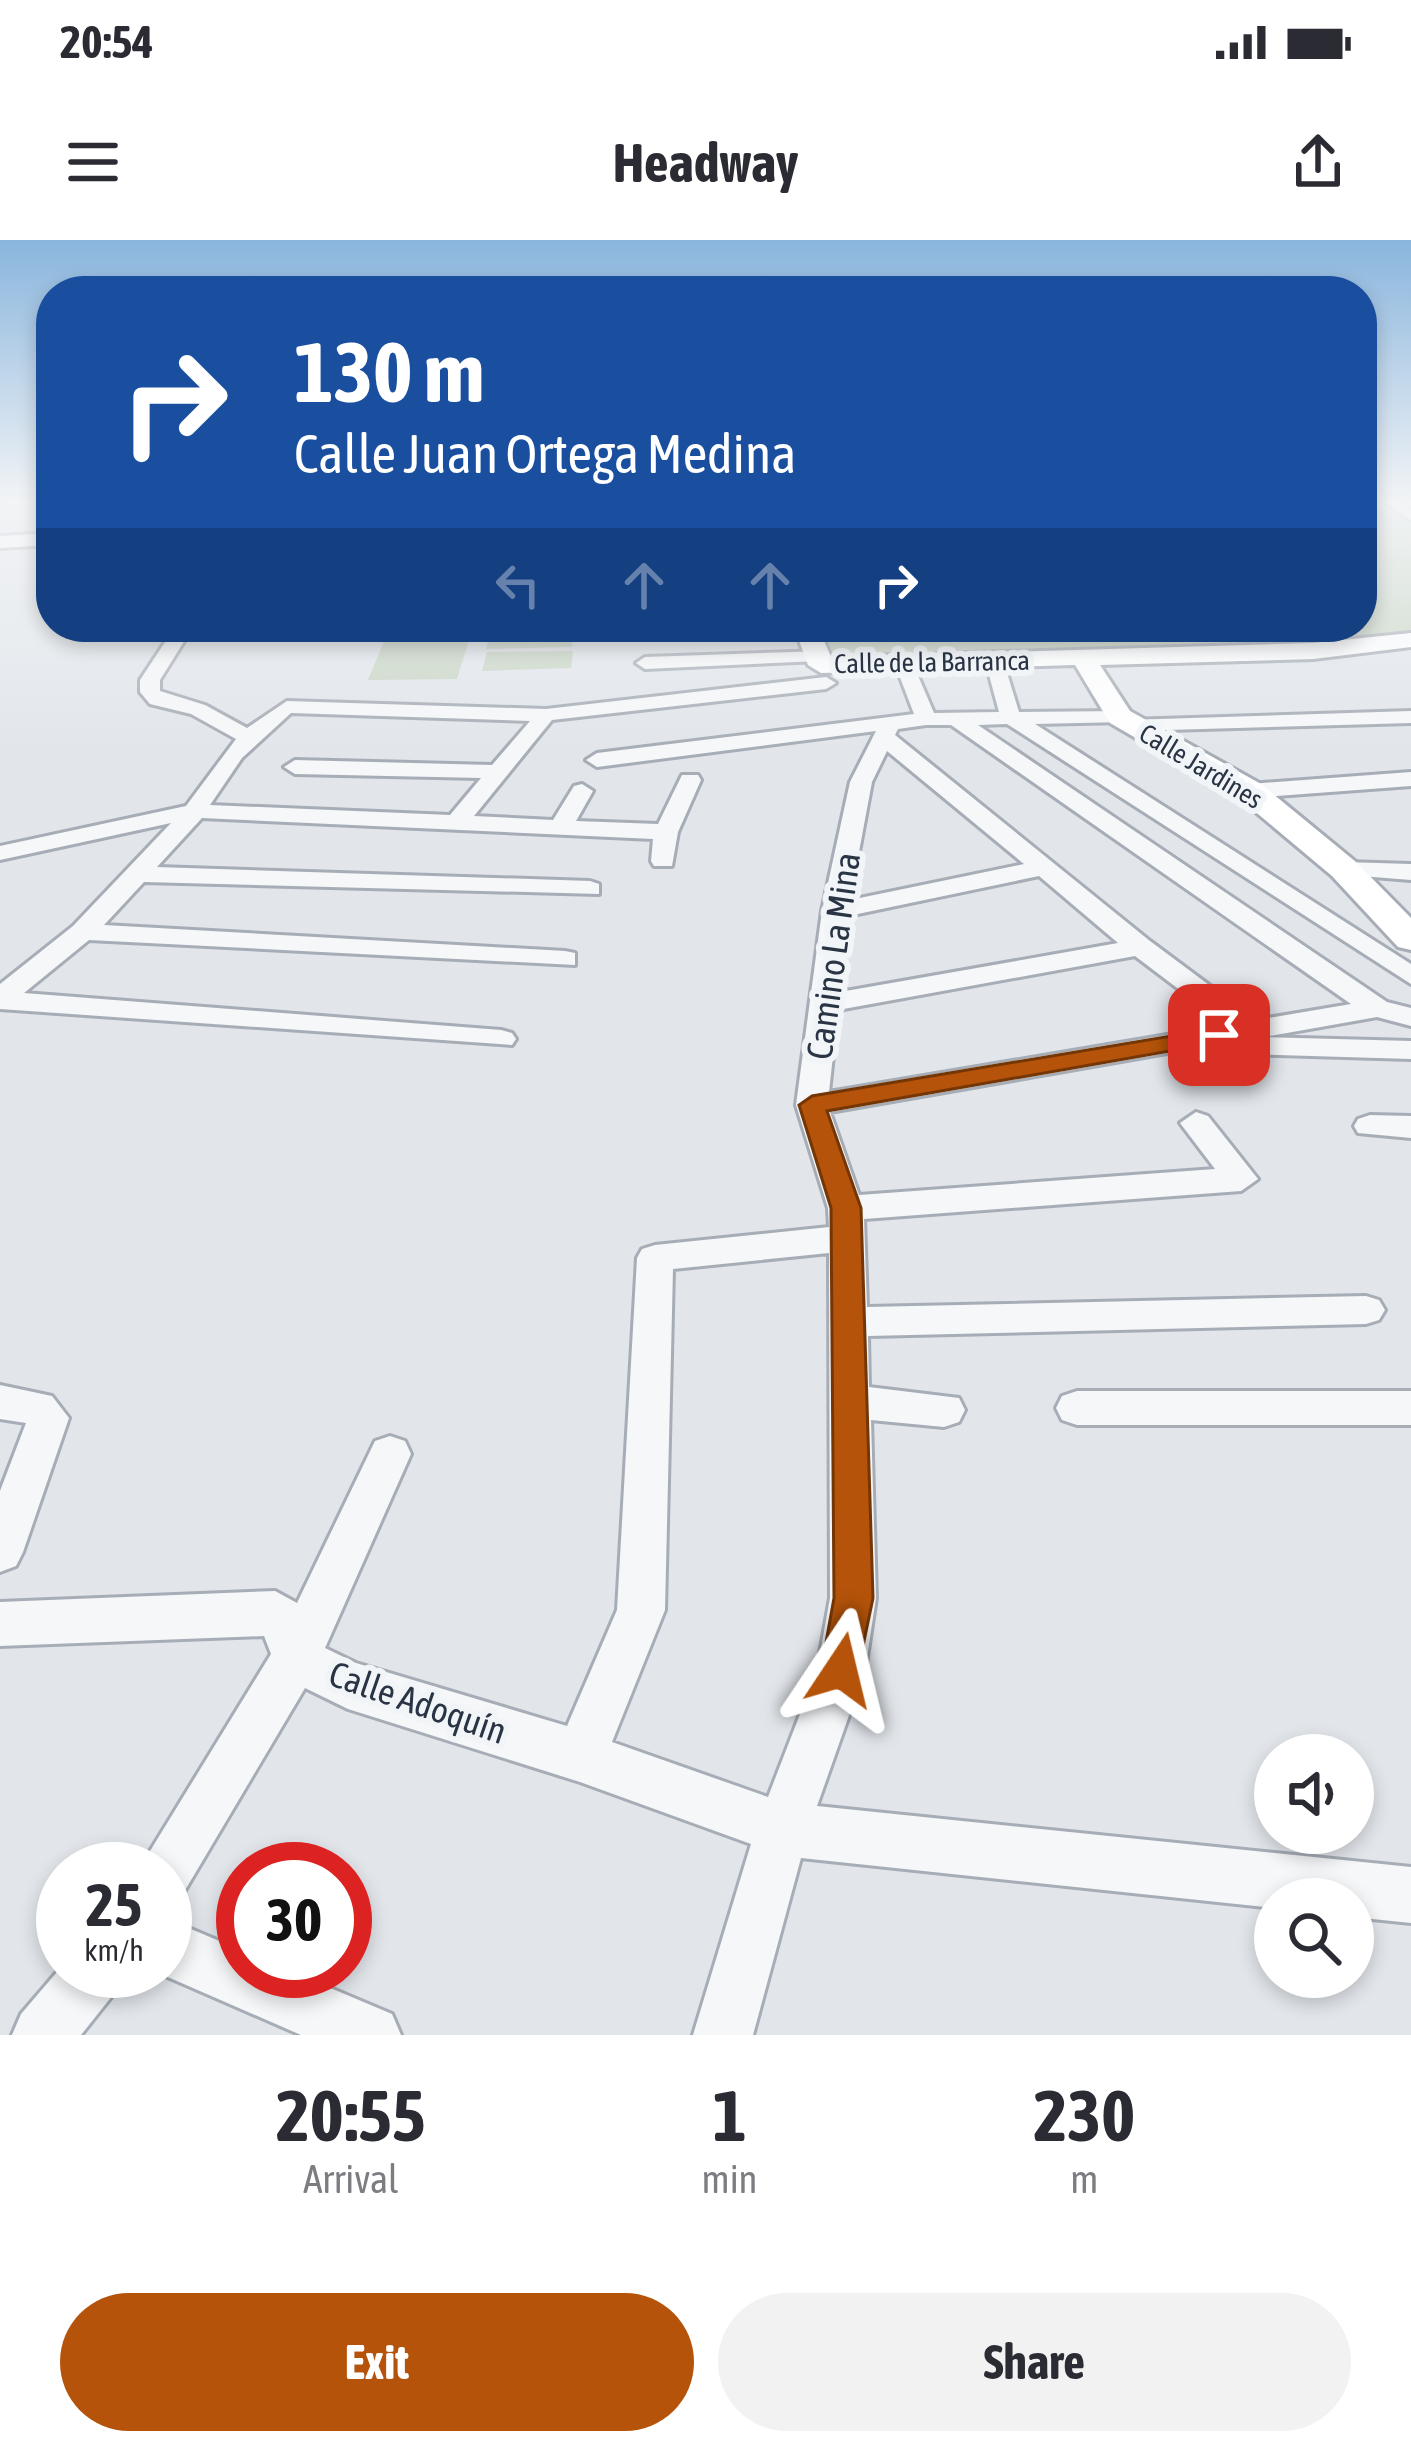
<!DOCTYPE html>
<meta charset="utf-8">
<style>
:root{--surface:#fff;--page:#f2f2f3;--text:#2b2b33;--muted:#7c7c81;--accent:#b45309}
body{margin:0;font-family:"Asap Condensed",sans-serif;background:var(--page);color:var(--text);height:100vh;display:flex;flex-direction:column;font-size:45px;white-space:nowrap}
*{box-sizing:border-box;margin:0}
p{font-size:39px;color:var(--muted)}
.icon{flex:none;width:66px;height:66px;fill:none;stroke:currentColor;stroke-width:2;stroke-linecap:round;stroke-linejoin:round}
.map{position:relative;height:1795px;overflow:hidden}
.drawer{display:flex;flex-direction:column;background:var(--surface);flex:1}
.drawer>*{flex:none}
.banner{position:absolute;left:36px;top:36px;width:1341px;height:366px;border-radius:48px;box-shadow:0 6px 18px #0003;background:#1a4fa0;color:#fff;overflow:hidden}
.buttons{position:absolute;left:1254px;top:1494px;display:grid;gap:24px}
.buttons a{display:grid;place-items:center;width:120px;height:120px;border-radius:50%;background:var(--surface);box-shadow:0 6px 18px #0003;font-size:60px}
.speed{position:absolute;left:36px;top:1602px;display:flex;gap:24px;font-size:60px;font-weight:700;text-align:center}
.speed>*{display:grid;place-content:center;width:156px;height:156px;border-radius:50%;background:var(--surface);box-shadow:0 6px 18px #0003;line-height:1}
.speed small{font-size:30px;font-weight:400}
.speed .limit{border:18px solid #d22;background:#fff;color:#111}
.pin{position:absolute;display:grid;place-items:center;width:102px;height:102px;color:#fff;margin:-51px;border-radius:24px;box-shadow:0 6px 18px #0006}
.me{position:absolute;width:132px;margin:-66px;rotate:10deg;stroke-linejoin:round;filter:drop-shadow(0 0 9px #0008)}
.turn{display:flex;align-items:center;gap:42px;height:252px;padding:0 60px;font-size:54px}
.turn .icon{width:156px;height:156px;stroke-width:2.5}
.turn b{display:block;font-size:84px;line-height:102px}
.lanes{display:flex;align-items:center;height:114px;padding:0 60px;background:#0003;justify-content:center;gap:60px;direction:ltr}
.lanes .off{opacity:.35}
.eta{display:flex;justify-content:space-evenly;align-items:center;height:204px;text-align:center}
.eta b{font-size:72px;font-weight:700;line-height:84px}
.button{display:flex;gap:24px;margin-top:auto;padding:24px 60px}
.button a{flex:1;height:138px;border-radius:72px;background:var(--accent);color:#fff;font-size:48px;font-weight:700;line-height:138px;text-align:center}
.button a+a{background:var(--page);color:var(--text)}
.status{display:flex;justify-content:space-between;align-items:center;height:84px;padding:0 60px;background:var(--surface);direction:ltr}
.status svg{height:33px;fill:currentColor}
header{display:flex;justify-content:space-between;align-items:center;height:156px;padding:0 60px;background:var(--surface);font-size:54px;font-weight:700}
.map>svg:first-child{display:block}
.green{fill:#c8d5c3}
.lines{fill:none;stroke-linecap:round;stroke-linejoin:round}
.service-casing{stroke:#a7adb6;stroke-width:6}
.minor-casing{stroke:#a7adb6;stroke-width:6}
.secondary-casing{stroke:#a7adb6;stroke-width:6}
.path{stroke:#c0c4ca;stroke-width:3;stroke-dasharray:4.5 4.5;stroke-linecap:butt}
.service{fill:#f5f7f9;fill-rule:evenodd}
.minor{fill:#f5f7f9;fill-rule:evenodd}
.secondary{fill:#fff;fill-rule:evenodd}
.route{fill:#b45309;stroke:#753606;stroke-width:3}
.labels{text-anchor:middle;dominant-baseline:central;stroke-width:12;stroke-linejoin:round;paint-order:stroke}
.far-street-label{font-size:27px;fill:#293444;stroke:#f2f5f8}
.near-street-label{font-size:36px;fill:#293444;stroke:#f2f5f8}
</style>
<div class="status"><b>20:54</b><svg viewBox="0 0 49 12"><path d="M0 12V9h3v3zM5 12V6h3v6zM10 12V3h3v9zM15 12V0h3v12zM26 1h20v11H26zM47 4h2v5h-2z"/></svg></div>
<header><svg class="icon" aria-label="menu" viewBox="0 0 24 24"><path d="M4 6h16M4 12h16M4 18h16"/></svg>Headway<svg class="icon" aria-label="share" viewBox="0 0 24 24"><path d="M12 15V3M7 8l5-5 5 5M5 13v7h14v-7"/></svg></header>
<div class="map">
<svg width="1411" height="1795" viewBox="0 0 1411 1795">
<rect width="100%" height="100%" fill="#e2e6eb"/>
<!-- green -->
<g class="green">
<polygon points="1362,258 1411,282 1411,391 1334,405 839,422 813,387 1362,387"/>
<polygon points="473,387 457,439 368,440 389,389"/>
<polygon points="573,391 572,407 486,409 491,392"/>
<polygon points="573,411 571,428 482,431 487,412"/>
</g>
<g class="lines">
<defs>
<g id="service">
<polygon points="0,258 6,258 0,263"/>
<path d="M389,387H424C417,392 396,392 389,387Z"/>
</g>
<g id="minor">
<polygon points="1377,258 1394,258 1411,270 1411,280"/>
<path d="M175,387H193L160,440V451L205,465L247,488L287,461L546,469L826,437L836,443L826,449L552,480L474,576L553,580L574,546L582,544L593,551L576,581L658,584L682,535H698L701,540L678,592L672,626H654L651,621L653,599L202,578L157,627L590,641L599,644V654L144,642L104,685L565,711L575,713V725L89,700L24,753L501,790L512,793L516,799L512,805L0,769V744L73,686L171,583L0,620V606L186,566L236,499L191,474L150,464L140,452V440ZM291,473L530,481L492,525L295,520L284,527L295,534L481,538L450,575L210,565L242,518Z"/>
<polygon points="826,411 826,419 819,421 645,429 636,423 645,417"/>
<path d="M994,414L1003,420L1019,472L1120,471L1128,480L1411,471V483L1132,491L1124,482L1035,484L1411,724V744L1007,484L978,485L1387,762L1411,768V786L1377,777L1264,797L1411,801V819L1243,814L1232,811L1230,802L830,872L859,955L1215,929L1180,883L1196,872L1208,876L1258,939L1241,951L864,979L867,1067L1366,1056L1379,1060L1385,1070L1379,1080L1366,1084L868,1096L869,1147L959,1158L965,1170L959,1182L944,1187L871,1180L876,1358L865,1430L817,1566L1411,1627V1683L1353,1677V1659H1275V1668L801,1618L753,1795H693L751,1604L580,1542L348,1469L305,1448L184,1652L165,1660V1629H139L271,1414L264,1396L0,1406V1362L275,1351L297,1363L375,1201L390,1196L405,1201L411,1214L325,1408L356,1423L567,1486L617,1370L637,1018L642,1009L655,1005L829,987L828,968L796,865L822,671L850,542L876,491L597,527L586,520L597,513L914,474L895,424L904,418L913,424L934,473L999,472L985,420ZM926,485H951L1351,764L1256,780L1150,701L895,495L898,489ZM887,511L1024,624L850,660L872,542ZM1039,636L1118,703L840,752L848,676ZM1135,716L1226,785L829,852L838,770ZM829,1013L830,1358L817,1430L768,1557L612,1502L665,1370L673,1029Z"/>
<polygon points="1411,532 1411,546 1250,558 1239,551 1250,544"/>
<polygon points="1344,622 1411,624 1411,640 1335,634 1335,624"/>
<polygon points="1370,875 1411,876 1411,898 1358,893 1354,886 1358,879"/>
<polygon points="0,1145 52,1156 69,1178 23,1312 16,1326 0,1332 0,1251 26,1183 0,1179"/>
<polygon points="1077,1151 1411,1151 1411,1185 1077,1185 1062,1180 1056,1168 1062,1156"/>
<polygon points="165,1678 243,1711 243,1731 290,1731 392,1774 401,1795 301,1795 154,1731 165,1731"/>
<polygon points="63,1725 63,1731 125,1731 116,1751 81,1795 12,1795 21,1774"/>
</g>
<g id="secondary">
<polygon points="51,293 51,305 0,308 0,296"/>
<polygon points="794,387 818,387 831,417 1313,403 1411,393 1411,407 1313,419 1100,425 1130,471 1261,544 1356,622 1411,678 1411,710 1398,707 1332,636 1239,558 1110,483 1075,425 821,433 808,425"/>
</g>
</defs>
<!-- service casing -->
<use href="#service" class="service-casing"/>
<!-- minor casing -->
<use href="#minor" class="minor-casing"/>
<!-- secondary casing -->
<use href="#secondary" class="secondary-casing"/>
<!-- path -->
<g class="path">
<polyline points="931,387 927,391 954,393 947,387"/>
<polyline points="837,390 864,399"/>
<polyline points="871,392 895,393 887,387"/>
<polyline points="895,392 927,392"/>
</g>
<!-- service -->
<use href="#service" class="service"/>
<!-- minor -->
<use href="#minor" class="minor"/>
<!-- secondary -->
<use href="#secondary" class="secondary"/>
</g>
<!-- sky -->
<linearGradient id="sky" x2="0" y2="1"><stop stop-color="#89b5dd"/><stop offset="0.51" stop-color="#f2f4f6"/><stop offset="1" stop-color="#f2f4f6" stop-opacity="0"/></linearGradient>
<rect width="1411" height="510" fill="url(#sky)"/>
<!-- route -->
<polygon class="route" points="1219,788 1227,790 1227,801 827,871 861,968 873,1358 855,1444 841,1450 827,1444 821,1430 834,1358 831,968 799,865 812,856"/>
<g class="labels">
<!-- far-street labels -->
<g class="far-street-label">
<text transform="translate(932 422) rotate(-1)">Calle de la Barranca</text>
<text transform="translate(1201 526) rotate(31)">Calle Jardines</text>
</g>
<!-- near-street labels -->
<g class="near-street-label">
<text transform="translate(833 716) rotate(-82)">Camino La Mina</text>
<text transform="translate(418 1462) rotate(19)">Calle Adoquín</text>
</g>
</g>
</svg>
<div class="buttons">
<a><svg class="icon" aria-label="sound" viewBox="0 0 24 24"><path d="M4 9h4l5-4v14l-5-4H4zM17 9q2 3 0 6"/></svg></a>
<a><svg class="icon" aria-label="search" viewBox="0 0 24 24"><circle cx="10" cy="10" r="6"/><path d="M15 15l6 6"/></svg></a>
</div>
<div class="speed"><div>25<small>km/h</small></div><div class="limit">30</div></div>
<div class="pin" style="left:1219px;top:795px;background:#d93025"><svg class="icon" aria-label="arrive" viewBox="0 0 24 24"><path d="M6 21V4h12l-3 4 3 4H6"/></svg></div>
<svg class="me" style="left:841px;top:1430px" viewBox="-20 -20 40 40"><path d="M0-17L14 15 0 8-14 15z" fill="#b45309" stroke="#fff" stroke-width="4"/></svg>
<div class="banner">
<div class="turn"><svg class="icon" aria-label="right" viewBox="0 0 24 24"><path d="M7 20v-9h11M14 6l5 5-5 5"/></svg><div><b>130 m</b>Calle Juan Ortega Medina</div></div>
<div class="lanes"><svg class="icon off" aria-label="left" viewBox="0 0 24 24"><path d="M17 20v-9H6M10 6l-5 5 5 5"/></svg><svg class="icon off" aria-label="ahead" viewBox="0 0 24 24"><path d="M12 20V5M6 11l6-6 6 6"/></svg><svg class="icon off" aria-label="ahead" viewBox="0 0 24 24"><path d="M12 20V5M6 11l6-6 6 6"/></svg><svg class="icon" aria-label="right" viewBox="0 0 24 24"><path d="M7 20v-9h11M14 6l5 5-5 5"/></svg></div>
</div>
</div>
<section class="drawer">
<div class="eta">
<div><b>20:55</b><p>Arrival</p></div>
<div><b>1</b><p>min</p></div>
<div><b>230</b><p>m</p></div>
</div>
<div class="button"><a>Exit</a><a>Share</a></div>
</section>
